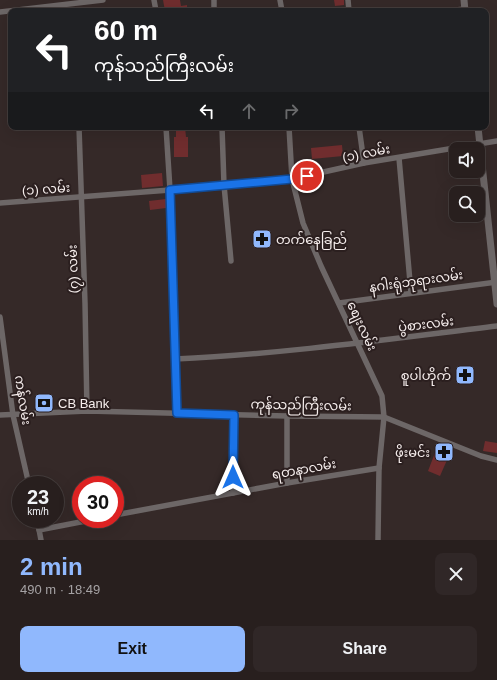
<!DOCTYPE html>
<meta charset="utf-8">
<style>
:root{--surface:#281f1e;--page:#302727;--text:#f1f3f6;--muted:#a5a2a4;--line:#443d3c;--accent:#90b8fd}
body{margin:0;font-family:Arial,"Noto Sans Myanmar",sans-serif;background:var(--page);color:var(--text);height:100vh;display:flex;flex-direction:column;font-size:15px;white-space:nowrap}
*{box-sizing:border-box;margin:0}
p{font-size:13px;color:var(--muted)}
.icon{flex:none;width:22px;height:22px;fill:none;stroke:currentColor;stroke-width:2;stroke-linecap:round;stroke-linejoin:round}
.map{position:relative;height:540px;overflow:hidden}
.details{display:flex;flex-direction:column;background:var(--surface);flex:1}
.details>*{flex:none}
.hud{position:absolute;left:8px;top:8px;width:481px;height:122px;border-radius:8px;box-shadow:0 4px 16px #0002,0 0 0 1px var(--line);background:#202124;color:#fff;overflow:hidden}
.buttons{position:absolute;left:449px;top:142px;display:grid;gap:8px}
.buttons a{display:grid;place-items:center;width:36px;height:36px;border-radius:8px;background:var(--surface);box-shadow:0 4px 16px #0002,0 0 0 1px var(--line);font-size:20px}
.speed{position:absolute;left:12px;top:476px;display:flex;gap:8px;font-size:20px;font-weight:700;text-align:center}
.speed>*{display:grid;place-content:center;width:52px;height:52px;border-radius:50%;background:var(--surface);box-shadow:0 4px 16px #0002,0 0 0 1px var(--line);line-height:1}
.speed small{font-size:10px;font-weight:400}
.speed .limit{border:6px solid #d22;background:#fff;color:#111}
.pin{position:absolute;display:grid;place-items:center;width:34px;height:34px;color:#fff;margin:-17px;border:2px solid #fff;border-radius:50%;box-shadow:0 1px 4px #0007}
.me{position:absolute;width:44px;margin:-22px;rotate:0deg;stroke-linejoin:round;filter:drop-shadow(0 0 3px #0008)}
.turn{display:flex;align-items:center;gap:14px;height:84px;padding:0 20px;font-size:18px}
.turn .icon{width:52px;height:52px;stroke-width:2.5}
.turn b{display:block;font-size:28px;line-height:34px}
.lanes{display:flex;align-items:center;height:38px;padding:0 20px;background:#0003;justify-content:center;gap:20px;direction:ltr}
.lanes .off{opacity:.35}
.round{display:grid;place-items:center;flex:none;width:42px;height:42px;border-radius:8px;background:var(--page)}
.overview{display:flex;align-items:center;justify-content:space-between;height:68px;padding:0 20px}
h1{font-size:24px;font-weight:800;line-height:30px;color:var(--accent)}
.action{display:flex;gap:8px;margin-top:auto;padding:8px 20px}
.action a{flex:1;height:46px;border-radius:8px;background:var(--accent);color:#111;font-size:16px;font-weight:800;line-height:46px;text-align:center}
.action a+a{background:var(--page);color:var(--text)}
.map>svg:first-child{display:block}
.building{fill:#702d2e}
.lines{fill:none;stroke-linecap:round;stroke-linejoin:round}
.minor{stroke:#6d6767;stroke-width:5.5}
.tertiary{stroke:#6d6767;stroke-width:7}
.route-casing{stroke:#114b97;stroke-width:10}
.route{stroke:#1a73e8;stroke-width:7}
.labels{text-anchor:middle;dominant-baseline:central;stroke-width:4;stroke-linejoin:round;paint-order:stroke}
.street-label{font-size:13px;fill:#f6eeed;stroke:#2b1f1f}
.poi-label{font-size:13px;fill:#f6eeed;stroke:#2b1f1f;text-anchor:start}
</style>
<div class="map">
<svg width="497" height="540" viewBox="0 0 497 540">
<rect width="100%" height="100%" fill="#352928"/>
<!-- building -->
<g class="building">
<polygon points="163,0 180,0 181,6 187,5 187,11 165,11"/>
<polygon points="334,0 344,0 344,5 335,6"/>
<polygon points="176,127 185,127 186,137 188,137 188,157 174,157 174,137 176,137"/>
<polygon points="342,145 343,156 312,159 311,148"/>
<polygon points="162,173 163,186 142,188 141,175"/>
<polygon points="166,199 166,208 150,210 149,201"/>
<polygon points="485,441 497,443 497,453 483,451"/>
<polygon points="438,445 451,451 440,476 428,471"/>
</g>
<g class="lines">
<!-- minor -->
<g class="minor">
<polyline points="154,0 156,11"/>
<polyline points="214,0 214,11"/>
<polyline points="280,0 282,11"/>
<polyline points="348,0 349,11"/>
<polyline points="446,11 465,9"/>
<polyline points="0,12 103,0"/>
<polyline points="79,127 85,303 87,411"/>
<polyline points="166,127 170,190 177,413"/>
<polyline points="222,127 224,185 231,261"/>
<polyline points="289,127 292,179 303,223 321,266 382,396 384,417 379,468 378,540"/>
<polyline points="359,127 364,163"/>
<polyline points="399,158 411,293"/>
<polyline points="0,203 170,190 292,179 364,163 497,141"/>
<polyline points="339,303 497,282"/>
<polyline points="0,317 13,415 29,485"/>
<path d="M175,359C283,354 390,339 497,326"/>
<polyline points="0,415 87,411 287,416 384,417 481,456 497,460"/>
<polyline points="287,483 287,416"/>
<polyline points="233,493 233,415"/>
<polyline points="115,515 287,483 379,468"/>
<polyline points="37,519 41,540"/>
<polyline points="39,530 96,519"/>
</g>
<!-- tertiary -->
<g class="tertiary">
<polyline points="464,0 465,11"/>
<polyline points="478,127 497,304"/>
</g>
</g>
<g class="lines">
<defs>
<polyline id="route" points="233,477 234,415 177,413 170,190 292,179 307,176"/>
</defs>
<!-- route casing -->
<use href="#route" class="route-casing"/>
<!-- route -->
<use href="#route" class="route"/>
</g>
<!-- icons -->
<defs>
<symbol id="pharmacy-square" viewBox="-11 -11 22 22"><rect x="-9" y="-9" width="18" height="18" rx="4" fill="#90b8fd" stroke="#2b1f1f"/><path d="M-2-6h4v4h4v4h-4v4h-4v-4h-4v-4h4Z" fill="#111"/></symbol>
<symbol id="bank-square" viewBox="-11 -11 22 22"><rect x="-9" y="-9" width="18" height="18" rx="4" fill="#90b8fd" stroke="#2b1f1f"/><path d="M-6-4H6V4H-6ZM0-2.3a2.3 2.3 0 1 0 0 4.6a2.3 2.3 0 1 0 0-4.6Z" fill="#111"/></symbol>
</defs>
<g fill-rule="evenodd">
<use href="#pharmacy-square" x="251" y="228" width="22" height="22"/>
<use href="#pharmacy-square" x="454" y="364" width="22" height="22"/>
<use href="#bank-square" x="33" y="392" width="22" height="22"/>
<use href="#pharmacy-square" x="433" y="441" width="22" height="22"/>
</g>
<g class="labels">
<!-- street labels -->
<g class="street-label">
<text transform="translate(366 153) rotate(-11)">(၁) လမ်း</text>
<text transform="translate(46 189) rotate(-4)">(၁) လမ်း</text>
<text transform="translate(73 269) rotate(-92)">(၇) လမ်း</text>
<text transform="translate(416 281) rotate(-8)">နဂါးရုံဘုရားလမ်း</text>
<text transform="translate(426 324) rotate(-7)">ပွဲစားလမ်း</text>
<text transform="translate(362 326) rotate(65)">စျေးလမ်း</text>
<text transform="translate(23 400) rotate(81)">ကန်လမ်း</text>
<text transform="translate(301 405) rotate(1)">ကုန်သည်ကြီးလမ်း</text>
<text transform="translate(304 469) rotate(-10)">ရတနာလမ်း</text>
</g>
<!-- poi labels -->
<g class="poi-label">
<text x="276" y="239">တက်နေခြည်</text>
<text x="451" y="375" text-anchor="end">စူပါဟိုက်</text>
<text x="58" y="403">CB Bank</text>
<text x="430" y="452" text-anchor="end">ဖိုးမင်း</text>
</g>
</g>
</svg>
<div class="buttons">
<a><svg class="icon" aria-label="sound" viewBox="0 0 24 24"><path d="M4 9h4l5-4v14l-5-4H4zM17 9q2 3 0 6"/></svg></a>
<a><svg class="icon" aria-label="search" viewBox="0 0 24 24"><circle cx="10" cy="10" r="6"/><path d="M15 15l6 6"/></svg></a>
</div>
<div class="speed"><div>23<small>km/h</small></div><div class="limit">30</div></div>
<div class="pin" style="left:307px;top:176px;background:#d93025"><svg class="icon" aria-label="arrive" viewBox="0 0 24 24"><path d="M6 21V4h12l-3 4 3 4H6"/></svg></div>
<svg class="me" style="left:233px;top:477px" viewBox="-20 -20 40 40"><path d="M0-17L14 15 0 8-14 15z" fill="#1a73e8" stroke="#fff" stroke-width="4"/></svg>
<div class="hud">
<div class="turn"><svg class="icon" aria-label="left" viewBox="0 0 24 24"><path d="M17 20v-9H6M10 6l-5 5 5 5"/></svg><div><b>60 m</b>ကုန်သည်ကြီးလမ်း</div></div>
<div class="lanes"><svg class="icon" aria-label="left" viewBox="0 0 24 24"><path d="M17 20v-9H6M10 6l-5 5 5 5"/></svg><svg class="icon off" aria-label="ahead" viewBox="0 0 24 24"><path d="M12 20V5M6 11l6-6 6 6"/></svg><svg class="icon off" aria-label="right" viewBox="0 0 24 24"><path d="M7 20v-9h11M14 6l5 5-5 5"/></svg></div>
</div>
</div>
<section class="details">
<div class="overview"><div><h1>2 min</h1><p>490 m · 18:49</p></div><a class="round"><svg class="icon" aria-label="close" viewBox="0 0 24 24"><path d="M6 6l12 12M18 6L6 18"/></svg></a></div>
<div class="action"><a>Exit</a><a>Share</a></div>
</section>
